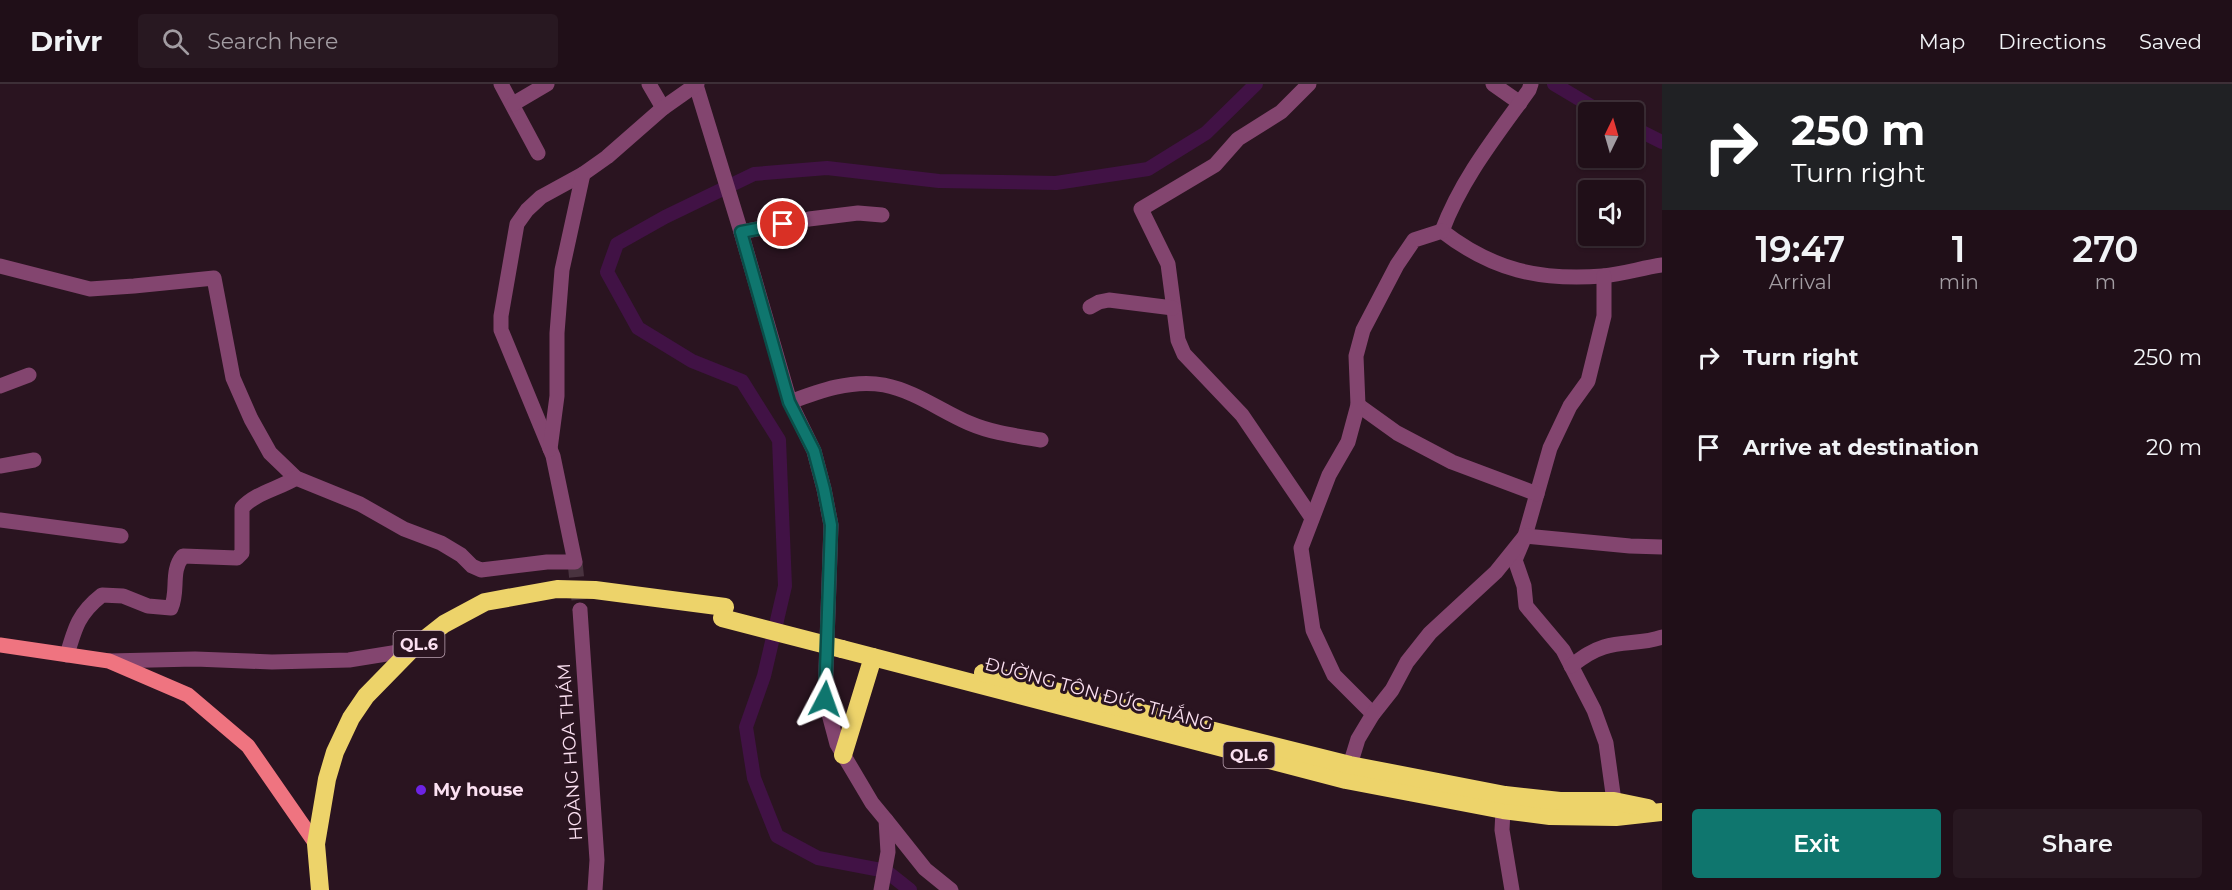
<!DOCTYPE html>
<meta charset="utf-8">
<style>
:root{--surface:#200f18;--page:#281821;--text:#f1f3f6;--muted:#a29ca2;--line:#3d2f37;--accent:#0f766e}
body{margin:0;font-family:Montserrat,sans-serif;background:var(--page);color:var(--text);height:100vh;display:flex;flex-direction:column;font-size:22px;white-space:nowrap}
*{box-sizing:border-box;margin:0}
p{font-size:20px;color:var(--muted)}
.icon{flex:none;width:33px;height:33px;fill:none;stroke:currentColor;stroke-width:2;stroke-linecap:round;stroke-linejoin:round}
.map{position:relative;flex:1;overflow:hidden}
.drawer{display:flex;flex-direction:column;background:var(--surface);width:570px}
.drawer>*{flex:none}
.hud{background:#202124;color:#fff;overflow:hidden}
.needle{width:39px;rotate:5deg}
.buttons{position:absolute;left:1578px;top:18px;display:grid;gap:12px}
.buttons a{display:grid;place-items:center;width:66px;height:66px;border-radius:6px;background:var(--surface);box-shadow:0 2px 4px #0004,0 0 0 2px var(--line);font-size:30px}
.pin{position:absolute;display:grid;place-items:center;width:51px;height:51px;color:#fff;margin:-26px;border:3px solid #fff;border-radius:50%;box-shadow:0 2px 6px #0007}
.me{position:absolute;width:66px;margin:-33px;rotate:4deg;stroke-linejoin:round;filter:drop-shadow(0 0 4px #0008)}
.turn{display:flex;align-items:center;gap:21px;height:126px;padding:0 30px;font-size:27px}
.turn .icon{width:78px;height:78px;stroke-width:2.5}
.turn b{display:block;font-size:42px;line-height:51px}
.eta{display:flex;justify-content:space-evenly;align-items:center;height:102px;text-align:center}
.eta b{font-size:36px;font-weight:600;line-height:42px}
.button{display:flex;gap:12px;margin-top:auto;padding:12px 30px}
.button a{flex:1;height:69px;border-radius:6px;background:var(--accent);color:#fff;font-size:24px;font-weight:600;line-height:69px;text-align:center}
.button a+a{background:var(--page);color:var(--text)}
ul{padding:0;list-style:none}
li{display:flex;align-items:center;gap:18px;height:90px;padding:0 30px}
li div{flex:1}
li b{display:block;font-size:22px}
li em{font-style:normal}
header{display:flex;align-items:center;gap:36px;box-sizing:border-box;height:84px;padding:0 30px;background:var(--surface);border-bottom:2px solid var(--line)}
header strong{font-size:28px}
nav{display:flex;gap:33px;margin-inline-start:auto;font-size:21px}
.search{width:420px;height:54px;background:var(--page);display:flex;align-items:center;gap:15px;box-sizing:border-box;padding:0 21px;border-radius:6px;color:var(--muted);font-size:22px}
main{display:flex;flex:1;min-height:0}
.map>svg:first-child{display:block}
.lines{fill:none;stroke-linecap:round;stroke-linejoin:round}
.canal{stroke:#411245;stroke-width:14}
.minor-tunnel{stroke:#49333f;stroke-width:15;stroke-dasharray:15 8;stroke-linecap:butt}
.minor{stroke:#83456f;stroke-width:15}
.major{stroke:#ef7480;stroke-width:15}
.highway{stroke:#edd36a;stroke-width:18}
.highway-bridge{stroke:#edd36a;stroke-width:18}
.route-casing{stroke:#0a4d48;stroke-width:15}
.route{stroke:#0f766e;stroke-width:10}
.poi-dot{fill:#6d23e5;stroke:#2a1420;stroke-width:2}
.labels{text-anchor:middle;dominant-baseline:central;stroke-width:6;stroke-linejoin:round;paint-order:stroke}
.shield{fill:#2a1420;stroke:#bca3b2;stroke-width:1.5}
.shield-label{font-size:16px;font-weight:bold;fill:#fbe0f1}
.street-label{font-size:18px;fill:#fbe0f1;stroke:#2a1420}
.poi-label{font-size:18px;font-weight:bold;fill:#fbe0f1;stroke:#2a1420;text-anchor:start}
</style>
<header>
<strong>Drivr</strong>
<div class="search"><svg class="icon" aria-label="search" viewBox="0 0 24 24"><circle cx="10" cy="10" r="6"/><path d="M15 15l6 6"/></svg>Search here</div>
<nav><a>Map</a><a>Directions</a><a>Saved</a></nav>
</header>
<main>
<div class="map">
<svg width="1662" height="806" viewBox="0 0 1662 806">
<rect width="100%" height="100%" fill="#2a1420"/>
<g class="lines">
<!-- canal -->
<g class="canal">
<polyline points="1554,0 1601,28"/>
<polyline points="1634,44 1662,58"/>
<polyline points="910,806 886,787 818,774 777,752 754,694 746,643 764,592 785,502 779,356 742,297 692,277 638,244 607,188 617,160 665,133 754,90 827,84 939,97 1056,99 1148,85 1206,49 1256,0"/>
</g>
<!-- minor-tunnel -->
<g class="minor-tunnel">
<polyline points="783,140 809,135"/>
<polyline points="575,478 580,526"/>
</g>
<!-- minor -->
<g class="minor">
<polyline points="501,0 538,69"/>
<polyline points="649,0 663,24"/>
<polyline points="1309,0 1281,28 1238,55 1215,81 1141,125 1168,180 1178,256 1184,270 1242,331 1312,434"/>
<polyline points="1493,0 1520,19"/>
<path d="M1531,0L1529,6C1496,52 1462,94 1442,147C1492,186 1540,197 1603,192C1623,190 1642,184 1662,181"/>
<polyline points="696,1 741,148 790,318 814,367 824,405 831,441 825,615 837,660 872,719 886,736 888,768 881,806"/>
<polyline points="513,20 547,0"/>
<polyline points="809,135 858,129 882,131"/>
<polyline points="741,148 783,140"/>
<polyline points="0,182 90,205 134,202 214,194 233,294 251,335 270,369 296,394 360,420 404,445 441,459 461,471 472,482 481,486 547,478 575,478 553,372 501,246 501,232 517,140 527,126 541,113 583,90 607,73 663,24 697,0"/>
<polyline points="1604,192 1604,232 1588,297 1570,322 1550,364 1525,452 1515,476 1524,502 1526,522 1563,566 1594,626 1606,659 1614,717"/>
<polyline points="1090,223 1099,218 1109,216 1173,224"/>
<polyline points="0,302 29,291"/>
<path d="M790,318C819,307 852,295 884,301C915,307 941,327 969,339C992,349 1017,352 1041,356"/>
<polyline points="1358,321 1397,349 1452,378 1537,410"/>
<polyline points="550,365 557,312 557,249 562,186 583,90"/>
<polyline points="0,382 34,376"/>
<polyline points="0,436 121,452"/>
<polyline points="580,526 597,776 595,806"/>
<path d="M67,571C75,543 79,529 102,511L123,512L148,522L171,524C179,507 170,487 183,472L237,474L242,469V424C255,409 278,405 296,394"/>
<polyline points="109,577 195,575 272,578 349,576 411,566"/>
<path d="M1571,582C1582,574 1591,567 1604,563C1623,557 1643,560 1662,553"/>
<polyline points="1373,630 1334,591 1313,546 1301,464 1329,391 1348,358 1358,321 1356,272 1363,246 1397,181 1414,156 1442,147"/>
<polyline points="1350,681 1358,655 1373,630 1392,606 1407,578 1430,549 1496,488 1525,452 1630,462 1662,463"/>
<polyline points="1503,726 1502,746 1512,806"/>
<polyline points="886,736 925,785 951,806"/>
</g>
<!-- major -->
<polyline class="major" points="0,561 109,577 188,611 248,662 316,760"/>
<!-- highway -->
<g class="highway">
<polyline points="842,565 1346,696 1503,726 1550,732 1616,733 1662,728"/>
<polyline points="983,589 1350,681 1505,711 1560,717 1614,717 1648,724"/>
<polyline points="843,671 873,573"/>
<polyline points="320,806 316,760 327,695 335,668 351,634 366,612 411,566 444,540 485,518 557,505 595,506 725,523"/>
</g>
<!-- highway-bridge -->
<polyline class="highway-bridge" points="722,534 842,565"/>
</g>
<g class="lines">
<defs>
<polyline id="route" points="783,140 741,148 789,318 814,367 824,405 831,441 825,615"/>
</defs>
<!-- route casing -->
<use href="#route" class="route-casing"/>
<!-- route -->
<use href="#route" class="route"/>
</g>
<!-- markers -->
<circle class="poi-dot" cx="421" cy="706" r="6"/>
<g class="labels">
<!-- shield labels -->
<g class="shield">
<rect x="393.5" y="547" width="51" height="26" rx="4.5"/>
<rect x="1223.5" y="658" width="51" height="26" rx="4.5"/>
</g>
<g class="shield-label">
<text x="419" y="560">QL.6</text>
<text x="1249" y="671">QL.6</text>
</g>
<!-- street labels -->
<g class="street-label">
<text transform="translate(1099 610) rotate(15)">ĐƯỜNG TÔN ĐỨC THẮNG</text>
<text transform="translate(570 668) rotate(-94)">HOÀNG HOA THÁM</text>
</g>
<!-- poi labels -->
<g class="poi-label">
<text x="433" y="706">My house</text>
</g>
</g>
</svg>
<div class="buttons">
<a><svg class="needle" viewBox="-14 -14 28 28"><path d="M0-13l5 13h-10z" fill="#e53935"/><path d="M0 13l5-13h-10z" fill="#a29ca2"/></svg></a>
<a><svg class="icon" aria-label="sound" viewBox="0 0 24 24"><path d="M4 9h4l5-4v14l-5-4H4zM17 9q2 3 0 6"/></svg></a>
</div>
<div class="pin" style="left:783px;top:140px;background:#d93025"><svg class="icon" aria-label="arrive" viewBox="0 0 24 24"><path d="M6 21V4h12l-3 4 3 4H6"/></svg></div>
<svg class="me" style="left:825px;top:615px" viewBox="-20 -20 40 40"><path d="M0-17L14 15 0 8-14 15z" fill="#0f766e" stroke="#fff" stroke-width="4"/></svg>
</div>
<section class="drawer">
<div class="hud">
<div class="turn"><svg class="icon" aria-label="right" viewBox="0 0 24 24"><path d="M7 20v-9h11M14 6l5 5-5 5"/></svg><div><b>250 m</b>Turn right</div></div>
</div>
<div class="eta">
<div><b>19:47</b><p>Arrival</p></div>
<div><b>1</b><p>min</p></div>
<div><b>270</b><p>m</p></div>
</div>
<ul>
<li><svg class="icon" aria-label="right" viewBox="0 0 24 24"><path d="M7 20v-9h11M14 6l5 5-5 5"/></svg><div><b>Turn right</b></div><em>250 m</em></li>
<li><svg class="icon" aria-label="arrive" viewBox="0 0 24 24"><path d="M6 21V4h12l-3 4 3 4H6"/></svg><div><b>Arrive at destination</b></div><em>20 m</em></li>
</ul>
<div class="button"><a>Exit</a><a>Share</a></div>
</section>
</main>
